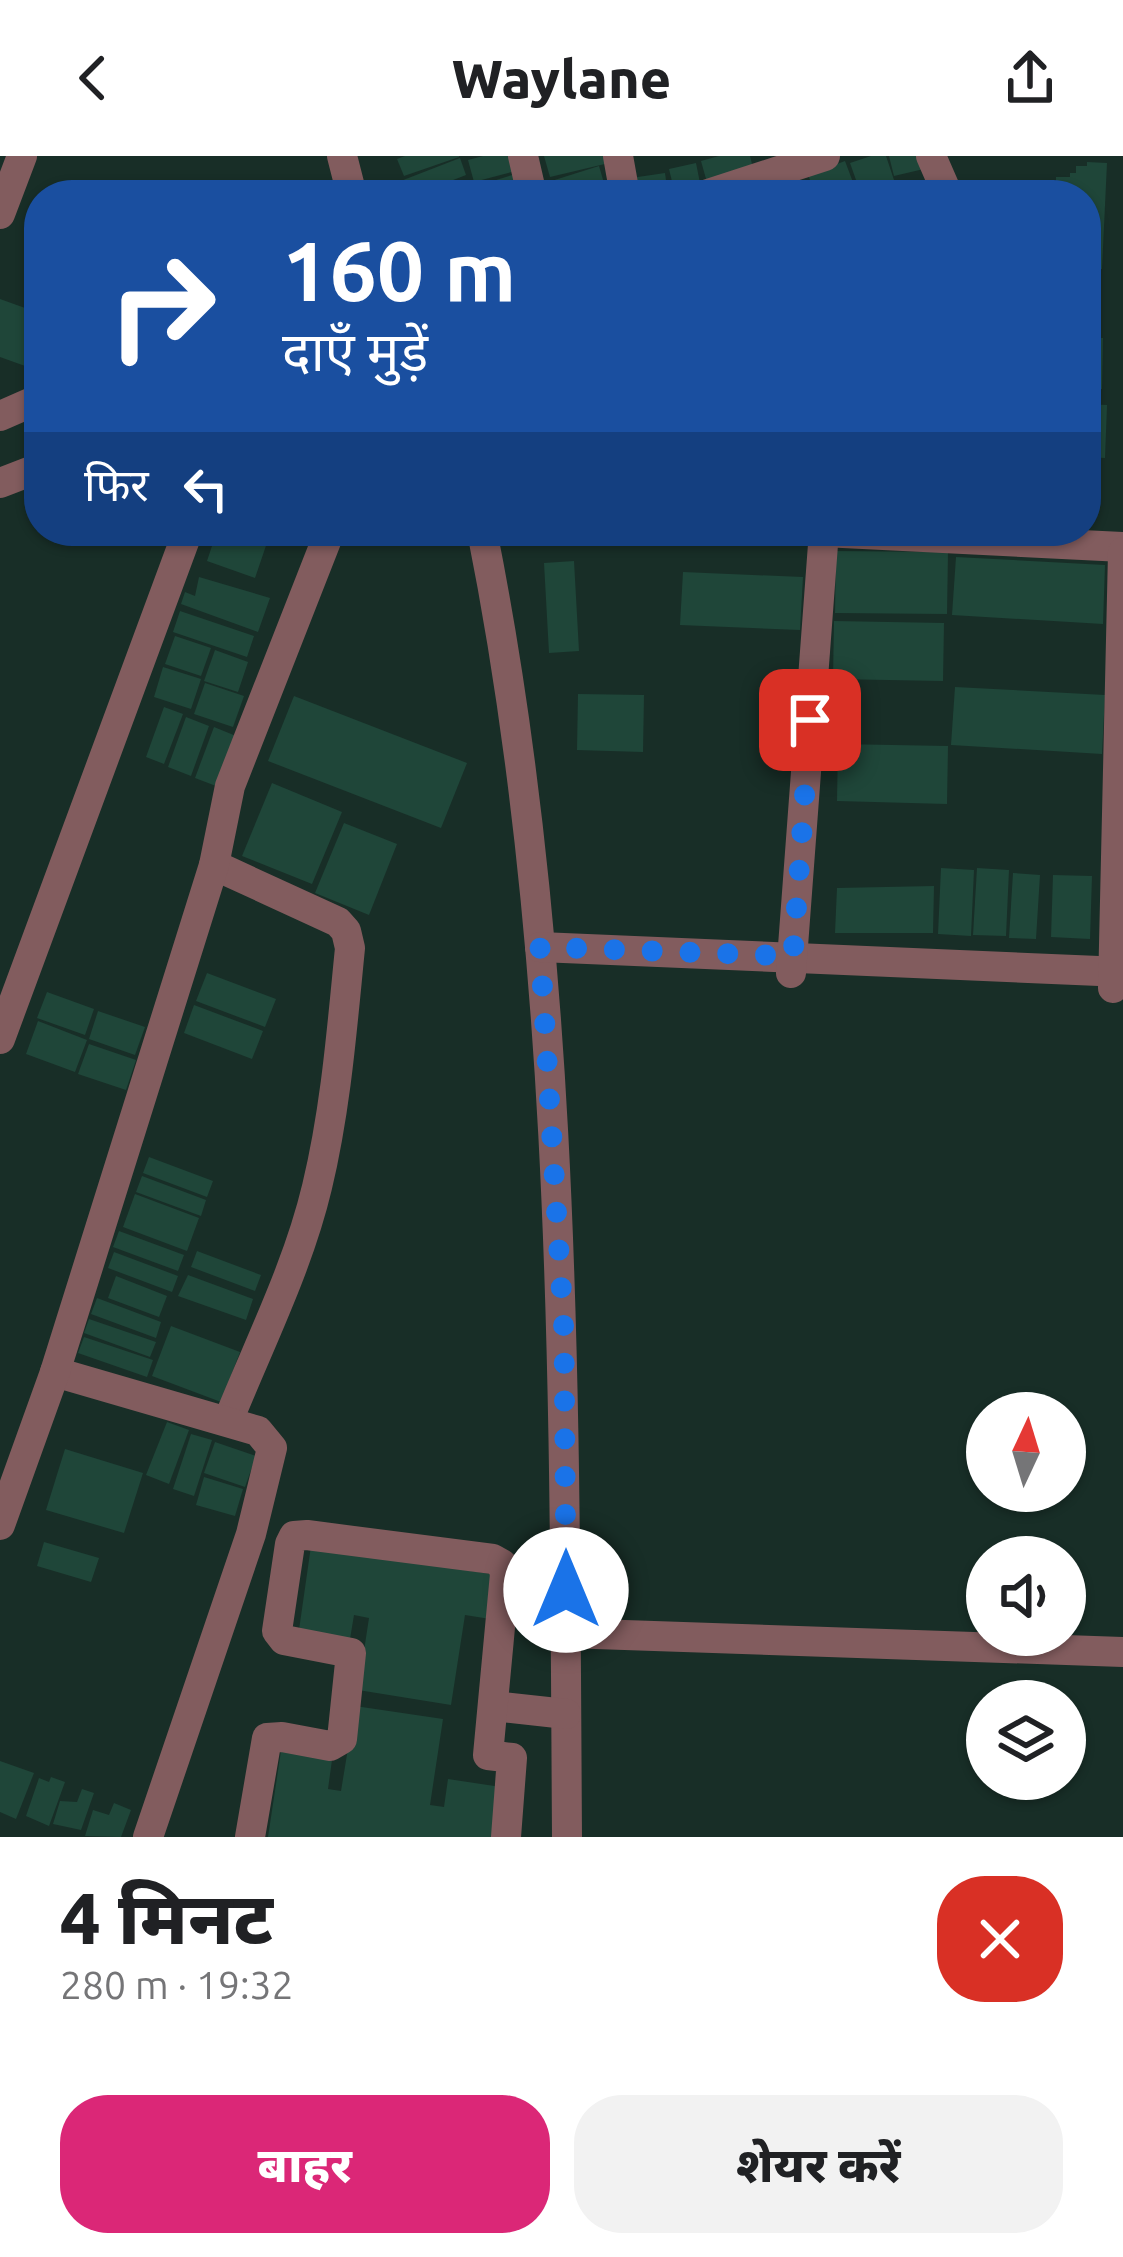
<!DOCTYPE html>
<html lang="hi">
<meta charset="utf-8">
<style>
:root{--surface:#fff;--page:#f2f2f2;--text:#202124;--muted:#757577;--accent:#db2777}
body{margin:0;font-family:Ubuntu,"Noto Sans Devanagari",sans-serif;background:var(--page);color:var(--text);height:100vh;display:flex;flex-direction:column;font-size:45px;white-space:nowrap}
*{box-sizing:border-box;margin:0}
p{font-size:39px;color:var(--muted)}
.icon{flex:none;width:66px;height:66px;fill:none;stroke:currentColor;stroke-width:2;stroke-linecap:round;stroke-linejoin:round}
.map{position:relative;height:1681px;overflow:hidden}
.details{display:flex;flex-direction:column;background:var(--surface);flex:1}
.details>*{flex:none}
.banner{position:absolute;left:24px;top:24px;width:1077px;height:366px;border-radius:48px;box-shadow:0 3px 9px #0004;background:#1a4fa0;color:#fff;overflow:hidden}
.needle{width:78px;rotate:4deg}
.tools{position:absolute;left:966px;top:1236px;display:grid;gap:24px}
.tools a{display:grid;place-items:center;width:120px;height:120px;border-radius:50%;background:var(--surface);box-shadow:0 3px 9px #0004;font-size:60px}
.pin{position:absolute;display:grid;place-items:center;width:102px;height:102px;color:#fff;margin:-51px;border-radius:24px;box-shadow:0 6px 18px #0006}
.me{position:absolute;width:132px;margin:-66px;rotate:0deg;stroke-linejoin:round;filter:drop-shadow(0 0 9px #0008)}
.turn{display:flex;align-items:center;gap:42px;height:252px;padding:0 60px;font-size:54px}
.turn .icon{width:156px;height:156px;stroke-width:2.5}
.turn b{display:block;font-size:84px;line-height:102px}
.then{display:flex;align-items:center;height:114px;padding:0 60px;background:#0003;gap:24px;font-size:45px}
.round{display:grid;place-items:center;flex:none;width:126px;height:126px;border-radius:48px;background:var(--page)}
.head{display:flex;align-items:center;justify-content:space-between;height:204px;padding:0 60px}
h1{font-size:72px;font-weight:800;line-height:90px}
.action{display:flex;gap:24px;margin-top:auto;padding:24px 60px}
.action a{flex:1;height:138px;border-radius:48px;background:var(--accent);color:#fff;font-size:48px;font-weight:800;line-height:138px;text-align:center}
.action a+a{background:var(--page);color:var(--text)}
header{display:flex;justify-content:space-between;align-items:center;height:156px;padding:0 60px;background:var(--surface);font-size:54px;font-weight:800}
.map>svg:first-child{display:block}
.building{fill:#1f4639}
.lines{fill:none;stroke-linecap:round;stroke-linejoin:round}
.minor{stroke:#825c5e;stroke-width:30}
.route{stroke:#1a73e8;stroke-width:21;stroke-dasharray:0 37.8}
</style>
<header><svg class="icon" aria-label="back" viewBox="0 0 24 24"><path d="M15 5l-7 7 7 7"/></svg>Waylane<svg class="icon" aria-label="share" viewBox="0 0 24 24"><path d="M12 15V3M7 8l5-5 5 5M5 13v7h14v-7"/></svg></header>
<div class="map">
<svg width="1123" height="1681" viewBox="0 0 1123 1681">
<rect width="100%" height="100%" fill="#182e27"/>
<!-- building -->
<g class="building">
<polygon points="405,0 459,0 459,1 404,20 397,3"/>
<polygon points="483,0 516,0 519,14 474,26 468,4"/>
<polygon points="544,0 608,0 609,7 550,21"/>
<polygon points="719,0 750,0 754,16 708,30 701,5"/>
<polygon points="871,0 886,0 895,27 861,38 850,7"/>
<polygon points="889,0 925,0 928,12 894,20"/>
<polygon points="460,2 466,19 415,39 397,39 393,28"/>
<polygon points="845,5 857,37 816,39 808,19"/>
<polygon points="1087,6 1107,7 1102,113 1086,112 1086,39 1036,39 1037,28 1056,29 1056,21 1070,21 1070,17 1076,17 1076,10 1087,10"/>
<polygon points="696,7 701,32 675,38 669,13"/>
<polygon points="599,10 604,27 567,39 545,39 542,28"/>
<polygon points="522,16 528,33 510,39 472,39 470,32"/>
<polygon points="665,17 668,39 633,39 631,22"/>
<polygon points="0,143 39,157 39,215 0,201"/>
<polygon points="1086,182 1103,182 1102,233 1086,233"/>
<polygon points="1086,248 1107,249 1105,302 1086,301"/>
<polygon points="217,375 271,375 255,422 207,405"/>
<polygon points="836,395 948,396 947,458 835,457"/>
<polygon points="956,401 1105,409 1103,468 952,459"/>
<polygon points="574,405 579,495 549,497 544,407"/>
<polygon points="683,416 803,421 800,474 680,469"/>
<polygon points="199,421 270,442 258,476 181,448 185,436 195,440"/>
<polygon points="180,455 254,480 247,501 173,476"/>
<polygon points="834,465 944,467 943,525 833,523"/>
<polygon points="175,480 211,492 201,520 165,508"/>
<polygon points="215,494 248,506 238,536 204,525"/>
<polygon points="163,511 201,523 191,553 154,541"/>
<polygon points="205,527 244,540 233,571 194,558"/>
<polygon points="955,531 1105,539 1102,598 951,589"/>
<polygon points="578,538 644,539 643,596 577,594"/>
<polygon points="294,540 467,607 441,672 268,605"/>
<polygon points="164,551 183,558 164,608 146,601"/>
<polygon points="186,561 209,570 191,620 168,611"/>
<polygon points="214,571 236,580 216,630 195,622"/>
<polygon points="838,588 948,590 947,648 837,645"/>
<polygon points="272,627 342,656 312,728 242,700"/>
<polygon points="344,667 397,688 369,759 315,737"/>
<polygon points="941,712 974,714 971,780 938,778"/>
<polygon points="977,712 1009,714 1006,780 973,779"/>
<polygon points="1013,717 1040,719 1036,783 1009,782"/>
<polygon points="1053,719 1092,720 1090,783 1051,781"/>
<polygon points="934,730 933,777 835,777 837,732"/>
<polygon points="207,817 276,843 265,871 196,845"/>
<polygon points="47,836 94,853 85,879 37,862"/>
<polygon points="194,849 263,875 252,903 184,877"/>
<polygon points="98,855 145,871 135,899 89,883"/>
<polygon points="38,865 87,884 75,916 26,898"/>
<polygon points="89,888 136,904 126,934 78,918"/>
<polygon points="149,1001 213,1025 207,1041 143,1017"/>
<polygon points="142,1020 206,1044 201,1060 136,1036"/>
<polygon points="135,1038 199,1062 187,1095 123,1071"/>
<polygon points="119,1075 184,1099 178,1115 113,1091"/>
<polygon points="197,1095 261,1119 255,1135 191,1111"/>
<polygon points="114,1096 178,1120 172,1136 108,1112"/>
<polygon points="188,1119 253,1143 246,1164 178,1140"/>
<polygon points="116,1120 167,1140 159,1161 108,1142"/>
<polygon points="97,1142 161,1166 156,1182 91,1158"/>
<polygon points="89,1163 156,1186 150,1201 84,1177"/>
<polygon points="171,1170 240,1196 221,1246 152,1220"/>
<polygon points="84,1181 153,1204 147,1221 78,1197"/>
<polygon points="167,1266 189,1274 169,1328 146,1319"/>
<polygon points="191,1278 212,1284 194,1340 173,1333"/>
<polygon points="215,1286 256,1300 245,1331 204,1317"/>
<polygon points="65,1293 143,1317 124,1377 46,1354"/>
<polygon points="204,1321 243,1333 235,1360 196,1349"/>
<polygon points="44,1386 99,1402 91,1426 37,1410"/>
<polygon points="311,1390 497,1419 490,1463 465,1459 451,1549 358,1534 369,1462 354,1459 349,1489 298,1481"/>
<polygon points="355,1550 443,1563 430,1649 444,1651 448,1623 501,1631 493,1681 268,1681 281,1595 332,1604 328,1633 341,1635"/>
<polygon points="0,1605 34,1617 16,1663 0,1656"/>
<polygon points="51,1621 65,1626 49,1670 26,1660 39,1622 49,1626"/>
<polygon points="82,1633 94,1637 81,1674 53,1668 60,1645 77,1646"/>
<polygon points="114,1647 131,1654 121,1681 85,1680 93,1654 109,1659"/>
</g>
<g class="lines">
<!-- minor -->
<g class="minor">
<polyline points="342,0 352,39"/>
<polyline points="523,0 532,39"/>
<polyline points="618,0 625,39"/>
<polyline points="931,0 948,39"/>
<polyline points="705,39 825,0"/>
<polyline points="0,58 22,0"/>
<polyline points="0,260 39,243"/>
<polyline points="0,327 39,312"/>
<path d="M482,375C568,804 564,1245 567,1681"/>
<polyline points="823,376 1123,391"/>
<path d="M214,709L338,766L346,775L350,792C342,872 336,952 317,1031C298,1111 259,1188 228,1265"/>
<polyline points="540,791 1123,816"/>
<polyline points="791,817 824,375"/>
<polyline points="1113,832 1123,396"/>
<polyline points="0,883 188,375"/>
<polyline points="55,1216 258,1275 272,1292 251,1378 148,1681"/>
<polyline points="0,1369 55,1216 214,709 230,630 330,375"/>
<polyline points="566,1477 1123,1496"/>
<polyline points="493,1550 566,1558"/>
<polyline points="250,1681 267,1582 282,1581 330,1590 342,1583 351,1497 284,1484 277,1475 290,1388 294,1380 307,1379 493,1403 502,1408 505,1418 488,1599 512,1602 506,1681"/>
</g>
</g>
<g class="lines">
<!-- route -->
<polyline class="route" points="566,1434 564,1176 540,791 793,800 810,564"/>
</g>
</svg>
<div class="tools">
<a><svg class="needle" viewBox="-14 -14 28 28"><path d="M0-13l5 13h-10z" fill="#e53935"/><path d="M0 13l5-13h-10z" fill="#757577"/></svg></a>
<a><svg class="icon" aria-label="sound" viewBox="0 0 24 24"><path d="M4 9h4l5-4v14l-5-4H4zM17 9q2 3 0 6"/></svg></a>
<a><svg class="icon" aria-label="layers" viewBox="0 0 24 24"><path d="M12 4l9 5-9 5-9-5zM3 14l9 5 9-5"/></svg></a>
</div>
<div class="pin" style="left:810px;top:564px;background:#d93025"><svg class="icon" aria-label="arrive" viewBox="0 0 24 24"><path d="M6 21V4h12l-3 4 3 4H6"/></svg></div>
<svg class="me" style="left:566px;top:1434px" viewBox="-20 -20 40 40"><circle r="19" fill="#fff"/><path d="M0-13L10 11 0 6-10 11z" fill="#1a73e8"/></svg>
<div class="banner">
<div class="turn"><svg class="icon" aria-label="right" viewBox="0 0 24 24"><path d="M7 20v-9h11M14 6l5 5-5 5"/></svg><div><b>160 m</b>दाएँ मुड़ें</div></div>
<div class="then">फिर<svg class="icon" aria-label="left" viewBox="0 0 24 24"><path d="M17 20v-9H6M10 6l-5 5 5 5"/></svg></div>
</div>
</div>
<section class="details">
<div class="head"><div><h1>4 मिनट</h1><p>280 m · 19:32</p></div><a class="round" style="background:#d93025;color:#fff"><svg class="icon" aria-label="close" viewBox="0 0 24 24"><path d="M6 6l12 12M18 6L6 18"/></svg></a></div>
<div class="action"><a>बाहर</a><a>शेयर करें</a></div>
</section>
